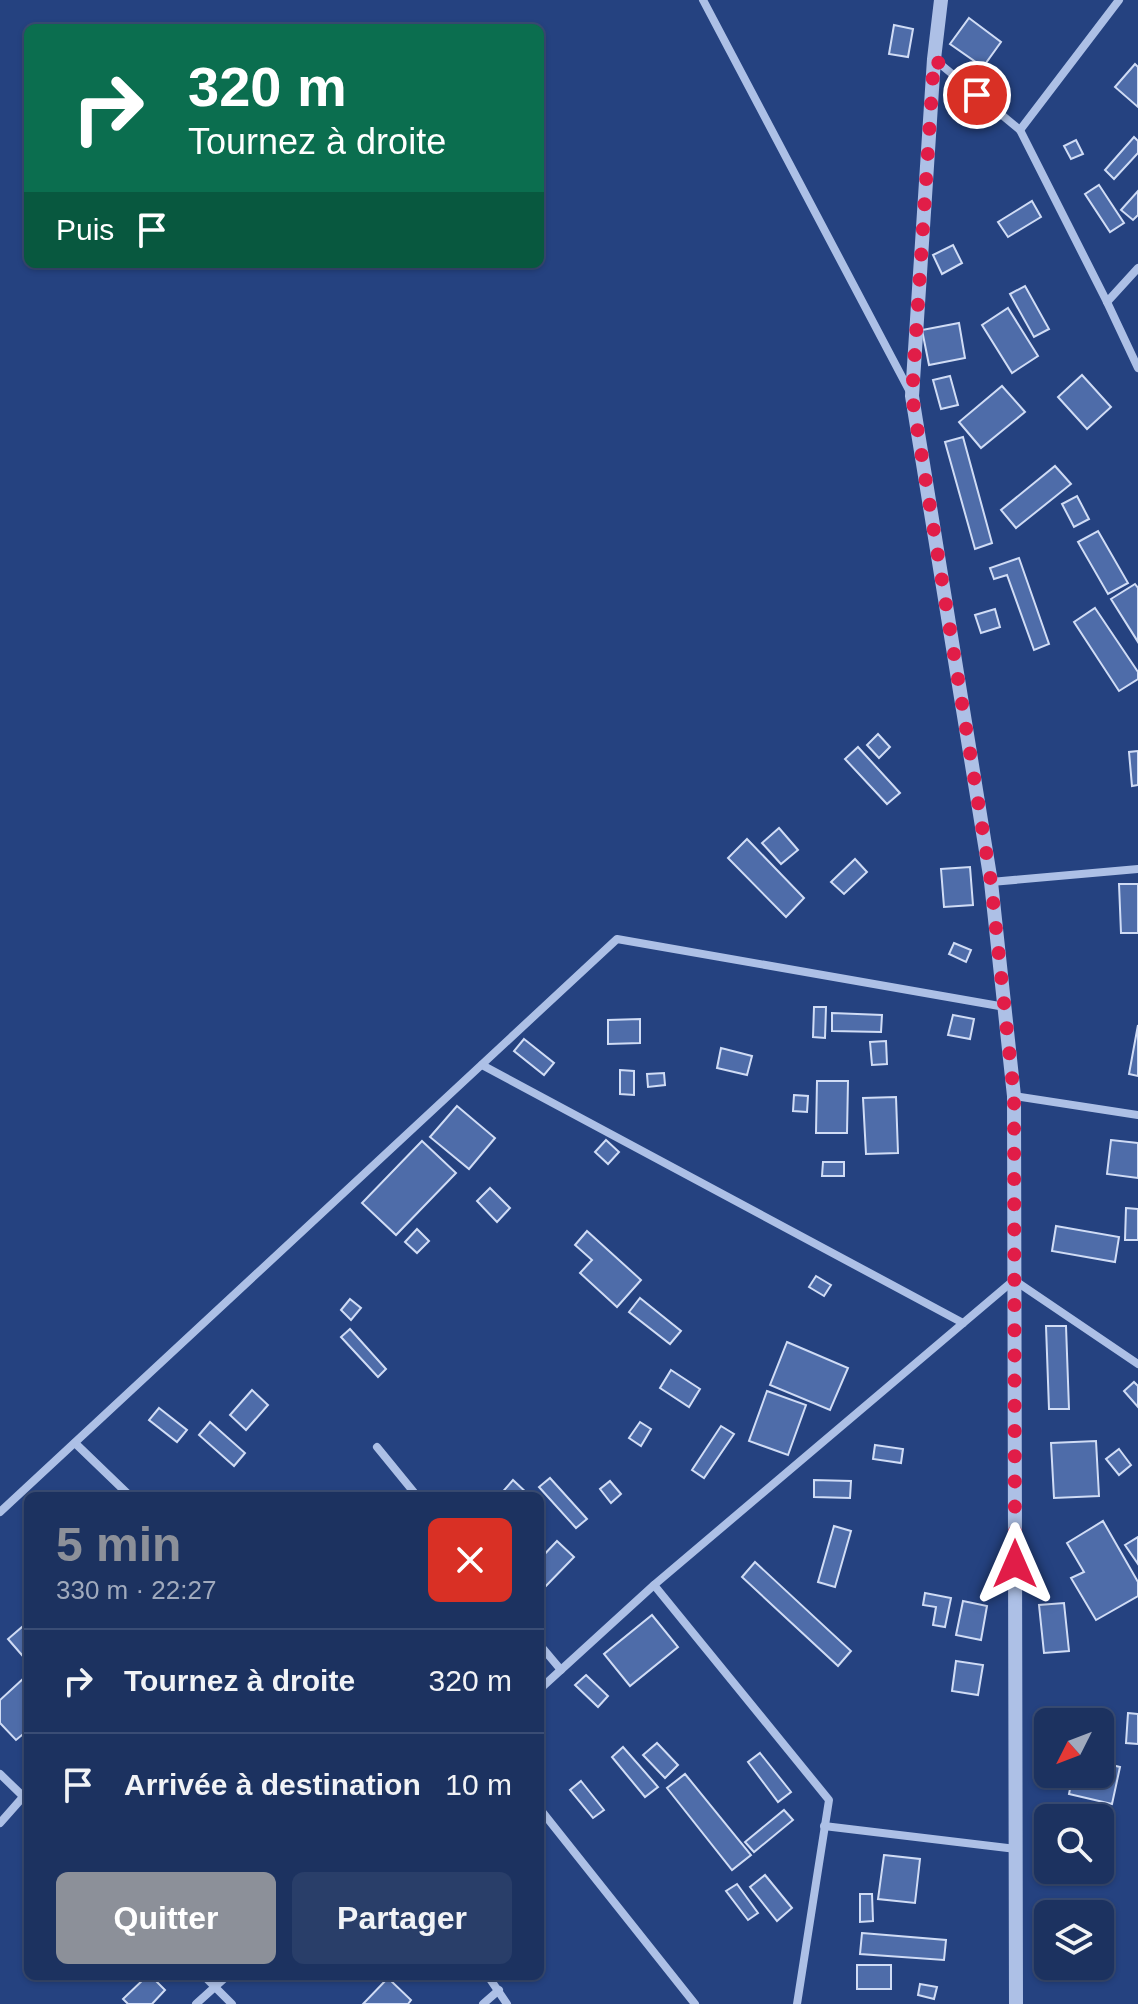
<!DOCTYPE html>
<html lang="fr">
<meta charset="utf-8">
<style>
:root{--surface:#1c3260;--page:#293e69;--text:#f1f3f6;--muted:#a0aabd;--line:#3a4d75;--accent:#8c9099}
body{margin:0;font-family:Arial,sans-serif;background:var(--page);color:var(--text);height:100vh;display:flex;flex-direction:column;font-size:30px;white-space:nowrap}
*{box-sizing:border-box;margin:0}
p{font-size:26px;color:var(--muted)}
.icon{flex:none;width:44px;height:44px;fill:none;stroke:currentColor;stroke-width:2;stroke-linecap:round;stroke-linejoin:round}
.map{position:relative;flex:1;overflow:hidden}
.panel{position:absolute;left:24px;top:1492px;width:520px;height:488px;display:flex;flex-direction:column;background:var(--surface);border-radius:12px;box-shadow:0 2px 6px #0004,0 0 0 2px var(--line)}
.panel>*{flex:none}
.hud{position:absolute;left:24px;top:24px;width:520px;height:244px;border-radius:12px;box-shadow:0 2px 6px #0004,0 0 0 2px var(--line);background:#0b6e4f;color:#fff;overflow:hidden}
.needle{width:52px;rotate:228deg}
.buttons{position:absolute;left:1034px;top:1708px;display:grid;gap:16px}
.buttons a{display:grid;place-items:center;width:80px;height:80px;border-radius:12px;background:var(--surface);box-shadow:0 2px 6px #0004,0 0 0 2px var(--line);font-size:40px}
.pin{position:absolute;display:grid;place-items:center;width:68px;height:68px;color:#fff;margin:-34px;border:4px solid #fff;border-radius:50%;box-shadow:0 2px 8px #0007}
.me{position:absolute;width:88px;margin:-44px;rotate:0deg;stroke-linejoin:round;filter:drop-shadow(0 0 6px #0008)}
.turn{display:flex;align-items:center;gap:28px;height:168px;padding:0 32px;font-size:36px}
.turn .icon{width:104px;height:104px;stroke-width:2.5}
.turn b{display:block;font-size:56px;line-height:68px}
.then{display:flex;align-items:center;height:76px;padding:0 32px;background:#0003;gap:16px;font-size:30px}
.round{display:grid;place-items:center;flex:none;width:84px;height:84px;border-radius:12px;background:var(--page)}
.summary{display:flex;align-items:center;justify-content:space-between;height:136px;padding:0 32px}
h1{font-size:48px;font-weight:700;line-height:60px;color:var(--accent)}
.action{display:flex;gap:16px;margin-top:auto;padding:16px 32px}
.action a{flex:1;height:92px;border-radius:12px;background:var(--accent);color:#fff;font-size:32px;font-weight:700;line-height:92px;text-align:center}
.action a+a{background:var(--page);color:var(--text)}
ul{padding:0;list-style:none}
li{display:flex;align-items:center;gap:24px;height:104px;padding:0 32px;border-top:2px solid var(--line)}
li div{flex:1}
li b{display:block;font-size:30px}
li em{font-style:normal}
.map>svg:first-child{display:block}
.building{fill:#4e6ca9;stroke:#d0dcf5;stroke-width:2}
.lines{fill:none;stroke-linecap:round;stroke-linejoin:round}
.minor{stroke:#adc0e6;stroke-width:8}
.tertiary{stroke:#adc0e6;stroke-width:14}
.route{stroke:#e11d48;stroke-width:14;stroke-dasharray:0 25.2}
</style>
<div class="map">
<svg width="1138" height="2004" viewBox="0 0 1138 2004">
<rect width="100%" height="100%" fill="#254280"/>
<!-- building -->
<g class="building">
<polygon points="969,18 1001,42 983,67 950,44"/>
<polygon points="894,25 913,29 908,57 889,54"/>
<polygon points="1135,64 1138,67 1138,107 1115,87"/>
<polygon points="1134,137 1138,141 1138,153 1114,179 1105,170"/>
<polygon points="1076,140 1083,154 1071,159 1064,146"/>
<polygon points="1099,185 1124,223 1110,232 1085,194"/>
<polygon points="1138,191 1138,215 1133,220 1121,210"/>
<polygon points="1032,201 1041,217 1008,237 998,222"/>
<polygon points="953,245 962,263 942,274 933,255"/>
<polygon points="1025,286 1049,329 1034,337 1010,294"/>
<polygon points="1008,308 1038,356 1012,373 982,325"/>
<polygon points="959,323 965,358 929,365 922,330"/>
<polygon points="1082,375 1111,407 1087,429 1058,397"/>
<polygon points="950,376 958,405 941,409 933,380"/>
<polygon points="1002,386 1025,412 981,448 959,422"/>
<polygon points="963,437 992,543 975,549 945,442"/>
<polygon points="1055,466 1071,484 1016,528 1001,510"/>
<polygon points="1077,496 1089,519 1074,527 1062,504"/>
<polygon points="1098,531 1128,583 1108,594 1078,542"/>
<polygon points="1019,558 1049,644 1034,650 1007,575 994,579 990,568"/>
<polygon points="1135,584 1138,588 1138,642 1111,599"/>
<polygon points="1095,608 1138,672 1138,679 1119,691 1074,622"/>
<polygon points="995,609 1000,627 981,633 975,615"/>
<polygon points="878,734 890,747 879,758 867,745"/>
<polygon points="858,747 900,793 887,804 845,759"/>
<polygon points="1138,751 1138,785 1132,786 1129,752"/>
<polygon points="779,828 798,850 781,864 762,843"/>
<polygon points="747,839 804,898 786,917 728,858"/>
<polygon points="855,859 867,872 844,894 831,882"/>
<polygon points="970,867 973,905 944,907 941,869"/>
<polygon points="1119,884 1138,884 1138,933 1121,933"/>
<polygon points="954,943 971,950 966,962 949,954"/>
<polygon points="814,1007 826,1007 825,1038 813,1037"/>
<polygon points="832,1013 882,1015 881,1032 832,1031"/>
<polygon points="953,1015 974,1019 970,1039 948,1035"/>
<polygon points="640,1019 640,1043 608,1044 608,1020"/>
<polygon points="1138,1025 1138,1076 1129,1074"/>
<polygon points="524,1039 554,1063 544,1075 514,1051"/>
<polygon points="886,1041 887,1064 872,1065 870,1042"/>
<polygon points="721,1048 752,1056 747,1075 717,1068"/>
<polygon points="620,1070 634,1071 634,1095 620,1094"/>
<polygon points="664,1073 665,1085 648,1087 647,1074"/>
<polygon points="817,1081 848,1081 847,1133 816,1133"/>
<polygon points="794,1095 808,1096 807,1112 793,1111"/>
<polygon points="896,1097 898,1153 866,1154 863,1098"/>
<polygon points="457,1106 495,1138 469,1169 430,1137"/>
<polygon points="606,1140 619,1152 608,1164 595,1152"/>
<polygon points="1111,1140 1138,1143 1138,1178 1107,1174"/>
<polygon points="422,1141 456,1173 396,1235 362,1203"/>
<polygon points="823,1162 844,1162 844,1176 822,1176"/>
<polygon points="490,1188 510,1208 497,1222 477,1201"/>
<polygon points="1126,1208 1138,1209 1138,1240 1125,1240"/>
<polygon points="1056,1226 1119,1237 1115,1262 1052,1251"/>
<polygon points="417,1229 429,1241 417,1253 405,1242"/>
<polygon points="587,1231 641,1280 617,1307 580,1273 592,1260 575,1245"/>
<polygon points="816,1276 831,1285 824,1296 809,1287"/>
<polygon points="640,1298 681,1331 670,1344 629,1312"/>
<polygon points="350,1299 361,1308 351,1320 341,1310"/>
<polygon points="1046,1326 1066,1326 1069,1409 1049,1409"/>
<polygon points="350,1329 386,1369 378,1377 341,1337"/>
<polygon points="787,1342 848,1368 830,1410 770,1385"/>
<polygon points="671,1370 700,1389 689,1407 660,1388"/>
<polygon points="1134,1382 1138,1386 1138,1407 1124,1391"/>
<polygon points="252,1390 268,1405 246,1430 230,1415"/>
<polygon points="767,1391 806,1405 788,1455 749,1441"/>
<polygon points="159,1408 187,1430 177,1442 149,1420"/>
<polygon points="210,1422 245,1453 234,1466 199,1435"/>
<polygon points="640,1422 651,1429 641,1446 629,1438"/>
<polygon points="721,1426 734,1434 704,1478 692,1470"/>
<polygon points="1096,1441 1099,1496 1054,1498 1051,1443"/>
<polygon points="875,1445 903,1449 901,1463 873,1459"/>
<polygon points="1119,1449 1131,1465 1119,1475 1106,1459"/>
<polygon points="550,1478 587,1519 576,1528 539,1487"/>
<polygon points="513,1480 530,1496 499,1496"/>
<polygon points="814,1480 851,1481 850,1498 814,1497"/>
<polygon points="610,1481 621,1494 611,1503 600,1489"/>
<polygon points="1103,1521 1138,1582 1138,1596 1096,1620 1071,1578 1084,1572 1067,1543"/>
<polygon points="834,1526 851,1531 835,1587 818,1582"/>
<polygon points="1138,1537 1138,1564 1125,1545"/>
<polygon points="557,1541 574,1557 541,1591 540,1559"/>
<polygon points="755,1562 851,1651 838,1666 742,1577"/>
<polygon points="925,1593 951,1598 945,1627 933,1625 936,1607 923,1605"/>
<polygon points="963,1601 987,1606 981,1640 956,1635"/>
<polygon points="1064,1603 1069,1651 1044,1653 1039,1605"/>
<polygon points="652,1615 678,1647 630,1686 604,1654"/>
<polygon points="22,1627 28,1634 28,1662 8,1639"/>
<polygon points="956,1661 983,1665 978,1695 952,1691"/>
<polygon points="586,1675 608,1696 598,1707 575,1685"/>
<polygon points="25,1677 28,1681 28,1730 16,1740 0,1723 0,1700"/>
<polygon points="1128,1713 1138,1714 1138,1744 1126,1743"/>
<polygon points="657,1743 678,1765 665,1778 643,1755"/>
<polygon points="623,1747 658,1787 645,1797 612,1757"/>
<polygon points="760,1753 791,1792 778,1802 748,1762"/>
<polygon points="1100,1762 1120,1767 1112,1804 1069,1794 1073,1774 1100,1774"/>
<polygon points="685,1774 751,1855 732,1870 667,1788"/>
<polygon points="581,1781 604,1810 593,1818 570,1790"/>
<polygon points="784,1810 793,1820 754,1852 745,1842"/>
<polygon points="884,1855 920,1859 915,1903 878,1899"/>
<polygon points="765,1875 792,1908 777,1921 750,1887"/>
<polygon points="737,1884 758,1913 748,1920 726,1891"/>
<polygon points="860,1894 872,1894 873,1921 860,1922"/>
<polygon points="862,1933 946,1940 944,1960 860,1954"/>
<rect x="857" y="1965" width="34" height="24"/>
<polygon points="147,1976 151,1976 165,1990 152,2004 128,2004 123,1999"/>
<polygon points="388,1978 411,2000 408,2004 363,2004"/>
<polygon points="920,1984 937,1987 934,1999 918,1995"/>
</g>
<g class="lines">
<!-- minor -->
<g class="minor">
<polyline points="703,0 910,392"/>
<polyline points="934,59 1020,130 1107,302 1138,368"/>
<polyline points="1020,130 1119,0"/>
<polyline points="1107,302 1138,268"/>
<polyline points="991,882 1138,869"/>
<polyline points="482,1065 963,1323"/>
<polyline points="1014,1096 1138,1115"/>
<polyline points="75,1443 130,1496"/>
<polyline points="377,1447 417,1496"/>
<polyline points="0,1512 617,939 1005,1007"/>
<polyline points="654,1585 829,1800 797,2004"/>
<polyline points="540,1645 561,1670"/>
<polyline points="540,1689 654,1585 1014,1280 1138,1364"/>
<polyline points="0,1774 28,1801"/>
<polyline points="540,1809 695,2004"/>
<polyline points="0,1823 23,1797"/>
<polyline points="824,1826 1016,1849"/>
<polyline points="204,1976 232,2004"/>
<polyline points="488,1976 507,2004"/>
<polyline points="196,2004 227,1976"/>
<polyline points="483,2004 499,1990"/>
</g>
<!-- tertiary -->
<polyline class="tertiary" points="941,0 934,59 912,396 991,882 1014,1096 1016,2004"/>
</g>
<g class="lines">
<!-- route -->
<polyline class="route" points="977,95 934,59 912,396 991,882 1014,1096 1015,1564"/>
</g>
</svg>
<div class="buttons">
<a><svg class="needle" viewBox="-14 -14 28 28"><path d="M0-13l5 13h-10z" fill="#e53935"/><path d="M0 13l5-13h-10z" fill="#a0aabd"/></svg></a>
<a><svg class="icon" aria-label="search" viewBox="0 0 24 24"><circle cx="10" cy="10" r="6"/><path d="M15 15l6 6"/></svg></a>
<a><svg class="icon" aria-label="layers" viewBox="0 0 24 24"><path d="M12 4l9 5-9 5-9-5zM3 14l9 5 9-5"/></svg></a>
</div>
<div class="pin" style="left:977px;top:95px;background:#d93025"><svg class="icon" aria-label="arrive" viewBox="0 0 24 24"><path d="M6 21V4h12l-3 4 3 4H6"/></svg></div>
<svg class="me" style="left:1015px;top:1564px" viewBox="-20 -20 40 40"><path d="M0-17L14 15 0 8-14 15z" fill="#e11d48" stroke="#fff" stroke-width="4"/></svg>
<div class="hud">
<div class="turn"><svg class="icon" aria-label="right" viewBox="0 0 24 24"><path d="M7 20v-9h11M14 6l5 5-5 5"/></svg><div><b>320 m</b>Tournez à droite</div></div>
<div class="then">Puis<svg class="icon" aria-label="arrive" viewBox="0 0 24 24"><path d="M6 21V4h12l-3 4 3 4H6"/></svg></div>
</div>
<section class="panel">
<div class="summary"><div><h1>5 min</h1><p>330 m · 22:27</p></div><a class="round" style="background:#d93025;color:#fff"><svg class="icon" aria-label="close" viewBox="0 0 24 24"><path d="M6 6l12 12M18 6L6 18"/></svg></a></div>
<ul>
<li><svg class="icon" aria-label="right" viewBox="0 0 24 24"><path d="M7 20v-9h11M14 6l5 5-5 5"/></svg><div><b>Tournez à droite</b></div><em>320 m</em></li>
<li><svg class="icon" aria-label="arrive" viewBox="0 0 24 24"><path d="M6 21V4h12l-3 4 3 4H6"/></svg><div><b>Arrivée à destination</b></div><em>10 m</em></li>
</ul>
<div class="action"><a>Quitter</a><a>Partager</a></div>
</section>
</div>
